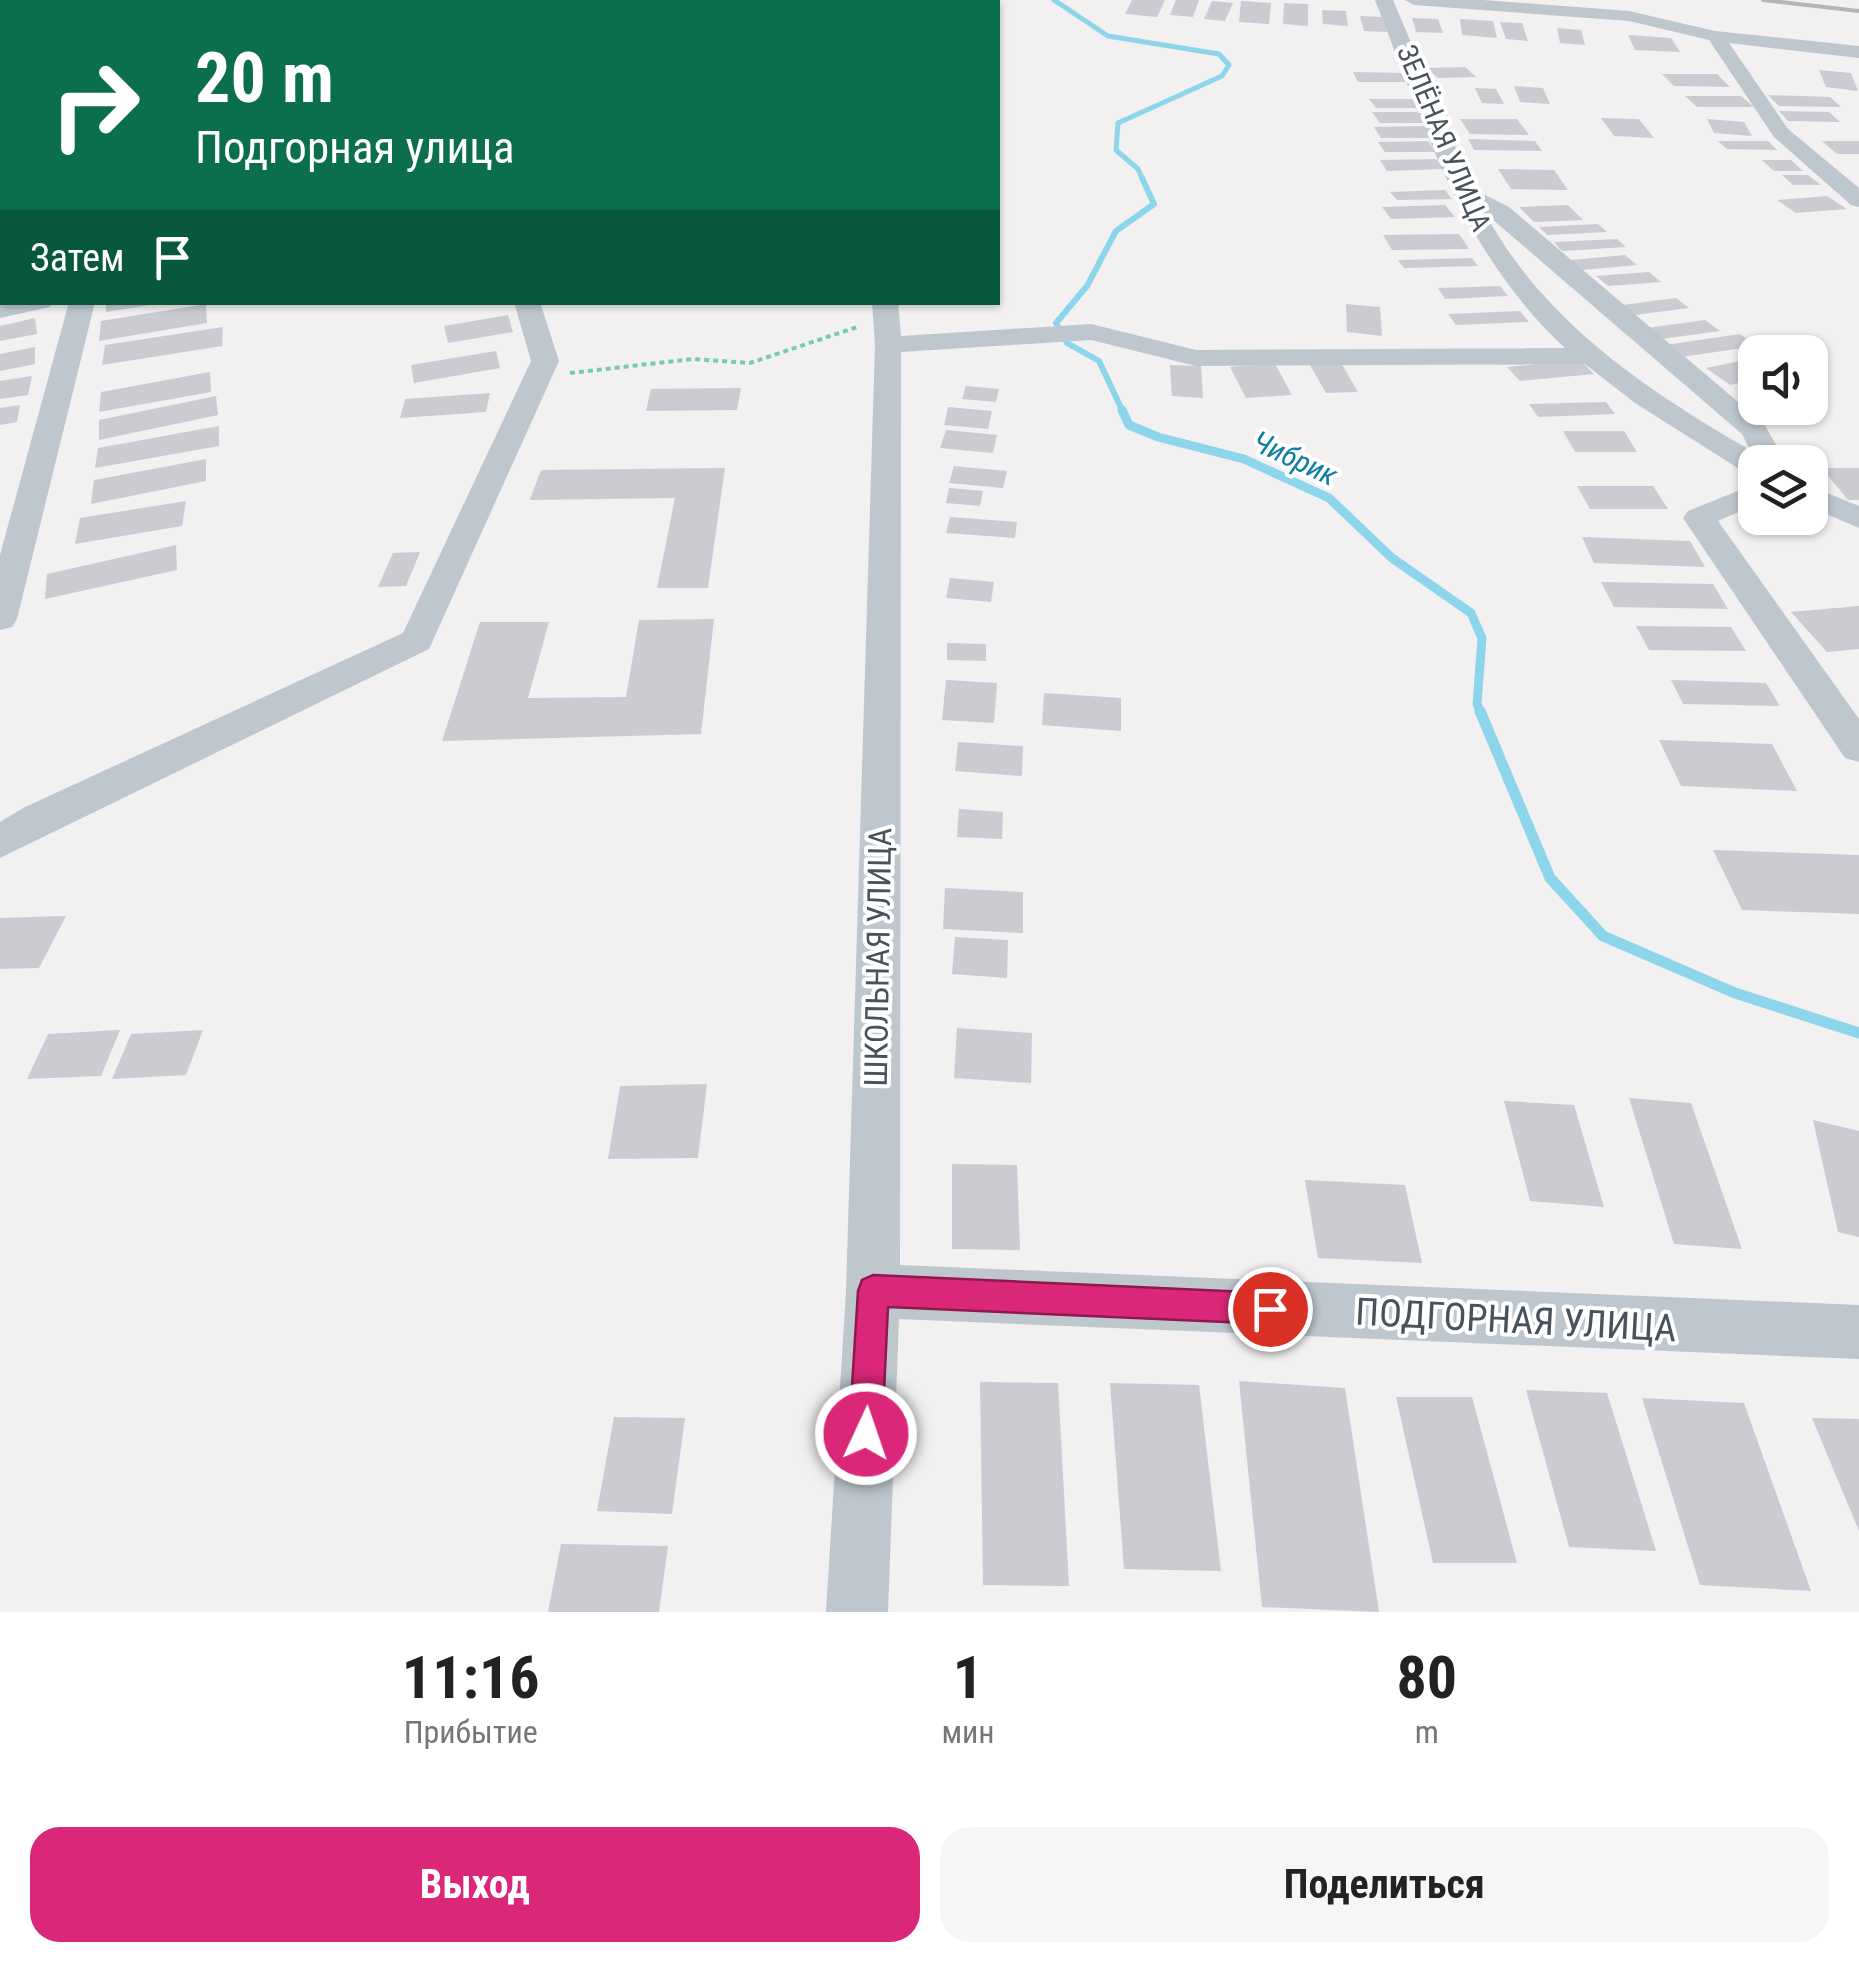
<!DOCTYPE html>
<html lang="ru">
<meta charset="utf-8">
<style>
:root{--surface:#fff;--page:#f6f6f6;--text:#222;--muted:#767676;--accent:#db2777}
body{margin:0;font-family:"Roboto Condensed",sans-serif;background:var(--page);color:var(--text);height:100vh;display:flex;flex-direction:column;font-size:38px;white-space:nowrap}
*{box-sizing:border-box;margin:0}
p{font-size:32px;color:var(--muted)}
.icon{flex:none;width:55px;height:55px;fill:none;stroke:currentColor;stroke-width:2;stroke-linecap:round;stroke-linejoin:round}
.map{position:relative;height:1612px;overflow:hidden}
.drawer{display:flex;flex-direction:column;background:var(--surface);flex:1}
.drawer>*{flex:none}
.guide{position:absolute;left:0px;top:0px;width:1000px;height:305px;box-shadow:0 2px 8px #0004;background:#0b6e4f;color:#fff;overflow:hidden}
.fabs{position:absolute;left:1738px;top:335px;display:grid;gap:20px}
.fabs a{display:grid;place-items:center;width:90px;height:90px;border-radius:20px;background:var(--surface);box-shadow:0 2px 8px #0004;font-size:50px}
.pin{position:absolute;display:grid;place-items:center;width:85px;height:85px;color:#fff;margin:-42px;border:5px solid #fff;border-radius:50%;box-shadow:0 2px 10px #0007}
.me{position:absolute;width:110px;margin:-55px;rotate:3deg;stroke-linejoin:round;filter:drop-shadow(0 0 8px #0008)}
.turn{display:flex;align-items:center;gap:35px;height:210px;padding:0 30px;font-size:45px}
.turn .icon{width:130px;height:130px;stroke-width:2.5}
.turn b{display:block;font-size:70px;line-height:85px}
.then{display:flex;align-items:center;height:95px;padding:0 30px;background:#0003;gap:20px;font-size:38px}
.eta{display:flex;justify-content:space-evenly;align-items:center;height:170px;text-align:center}
.eta b{font-size:60px;font-weight:700;line-height:70px}
.primary-button{display:flex;gap:20px;margin-top:auto;padding:20px 30px}
.primary-button a{flex:1;height:115px;border-radius:30px;background:var(--accent);color:#fff;font-size:40px;font-weight:700;line-height:115px;text-align:center}
.primary-button a+a{background:var(--page);color:var(--text)}
.map>svg:first-child{display:block}
.lines{fill:none;stroke-linecap:round;stroke-linejoin:round}
.stream-far3{stroke:#8cd5eb;stroke-width:5}
.stream-far2{stroke:#8cd5eb;stroke-width:6}
.stream-far1{stroke:#8cd5eb;stroke-width:9}
.stream{stroke:#8cd5eb;stroke-width:11}
.building{fill:#caccd2}
.path{stroke:#77cda5;stroke-width:4;stroke-dasharray:5 4;stroke-linecap:butt}
.minor{fill:#bec7ce;fill-rule:evenodd}
.major{fill:#b0bece;fill-rule:evenodd}
.rail{stroke:#b2b5ba;stroke-width:4}
.route{fill:#db2777;stroke:#8e194d;stroke-width:2.5}
.labels{text-anchor:middle;dominant-baseline:central;stroke-width:8;stroke-linejoin:round;paint-order:stroke}
.far-street-label{font-size:28px;fill:#48525d;stroke:#fff}
.far-water-label{font-size:30px;font-style:italic;fill:#0e7fa2;stroke:#fff}
.street-label{font-size:32px;fill:#48525d;stroke:#fff}
.near-street-label{font-size:38px;fill:#48525d;stroke:#fff}
</style>
<div class="map">
<svg width="1859" height="1612" viewBox="0 0 1859 1612">
<rect width="100%" height="100%" fill="#f2f0f0"/>
<g class="lines">
<!-- stream-far3 -->
<polyline class="stream-far3" points="1054,0 1108,36 1219,54 1229,65 1222,76 1118,123 1116,150 1138,169 1143,180"/>
<!-- stream-far2 -->
<polyline class="stream-far2" points="1123,412 1099,361 1067,343 1056,323 1087,286 1116,231 1154,204 1142,178"/>
<!-- stream-far1 -->
<polyline class="stream-far1" points="1122,410 1129,425 1158,437 1244,459 1329,498 1392,558 1471,613 1482,638 1477,704 1481,714"/>
<!-- stream -->
<polyline class="stream" points="1480,711 1550,878 1603,936 1735,993 1859,1033"/>
</g>
<!-- building -->
<g class="building">
<polygon points="1132,0 1165,0 1157,17 1125,14"/>
<polygon points="1176,0 1199,0 1193,17 1170,15"/>
<polygon points="1212,1 1233,3 1225,21 1204,19"/>
<polygon points="1241,1 1271,3 1269,24 1239,22"/>
<polygon points="1284,3 1308,4 1308,26 1283,24"/>
<polygon points="1322,10 1346,11 1348,26 1323,24"/>
<polygon points="1360,16 1382,17 1387,32 1364,31"/>
<polygon points="1412,18 1438,19 1443,33 1416,32"/>
<polygon points="1460,19 1493,21 1497,38 1462,35"/>
<polygon points="1500,22 1522,23 1528,41 1506,39"/>
<polygon points="1557,28 1581,30 1585,45 1560,43"/>
<polygon points="1628,35 1671,38 1680,52 1635,50"/>
<polygon points="1465,67 1476,77 1438,78 1427,68"/>
<polygon points="1819,70 1851,73 1858,91 1826,87"/>
<polygon points="1353,72 1401,73 1406,82 1358,82"/>
<polygon points="1662,74 1717,74 1730,87 1674,86"/>
<polygon points="1514,86 1543,88 1550,104 1520,102"/>
<polygon points="1475,88 1496,89 1504,104 1482,103"/>
<polygon points="1768,95 1830,97 1841,107 1779,106"/>
<polygon points="1685,96 1741,96 1754,107 1697,107"/>
<polygon points="1369,99 1418,99 1425,108 1376,108"/>
<polygon points="1779,111 1829,112 1840,122 1788,121"/>
<polygon points="1372,112 1417,112 1425,123 1380,123"/>
<polygon points="1601,118 1639,119 1654,138 1614,136"/>
<polygon points="1460,119 1517,119 1529,135 1470,134"/>
<polygon points="1707,119 1744,122 1752,136 1714,133"/>
<polygon points="1425,126 1433,138 1381,138 1374,127"/>
<polygon points="1468,139 1535,141 1542,151 1474,150"/>
<polygon points="1428,141 1435,152 1385,152 1378,142"/>
<polygon points="1718,141 1768,141 1777,150 1727,149"/>
<polygon points="1822,141 1859,141 1859,154 1837,154"/>
<polygon points="1436,159 1444,169 1387,171 1380,160"/>
<polygon points="1762,160 1791,160 1803,171 1774,171"/>
<polygon points="1498,169 1554,170 1568,190 1511,189"/>
<polygon points="1782,175 1808,175 1821,185 1793,185"/>
<polygon points="1445,190 1452,199 1397,200 1390,192"/>
<polygon points="1827,196 1847,209 1796,213 1777,200"/>
<polygon points="1445,205 1455,217 1391,219 1382,207"/>
<polygon points="1568,205 1583,220 1534,222 1519,207"/>
<polygon points="1598,224 1607,232 1547,235 1539,227"/>
<polygon points="1459,234 1469,249 1392,250 1383,235"/>
<polygon points="1617,239 1626,247 1562,251 1554,242"/>
<polygon points="1625,255 1637,265 1582,270 1571,260"/>
<polygon points="1472,258 1478,266 1404,268 1398,260"/>
<polygon points="1649,272 1661,282 1608,286 1596,276"/>
<polygon points="1500,286 1508,296 1445,299 1438,288"/>
<polygon points="1676,298 1689,308 1635,315 1622,305"/>
<polygon points="106,302 150,302 150,305 106,312"/>
<polygon points="206,304 207,323 99,341 101,321"/>
<polygon points="1346,304 1380,307 1382,336 1347,332"/>
<polygon points="1520,311 1529,322 1456,325 1448,314"/>
<polygon points="508,315 513,332 448,343 444,326"/>
<polygon points="35,318 37,334 0,341 0,326"/>
<polygon points="1705,320 1720,331 1662,339 1647,328"/>
<polygon points="223,327 222,346 102,365 105,345"/>
<polygon points="1740,334 1757,346 1681,357 1665,345"/>
<polygon points="35,347 35,364 0,371 0,354"/>
<polygon points="496,351 500,368 414,383 411,365"/>
<polygon points="1755,358 1755,379 1730,385 1706,368"/>
<polygon points="1580,360 1594,374 1520,381 1507,367"/>
<polygon points="1341,363 1358,392 1326,393 1310,365"/>
<polygon points="1275,364 1292,395 1246,398 1230,367"/>
<polygon points="1170,365 1201,366 1203,398 1172,396"/>
<polygon points="210,372 211,392 99,412 101,392"/>
<polygon points="32,376 28,395 0,399 0,381"/>
<polygon points="966,386 999,389 996,402 962,399"/>
<polygon points="741,388 737,410 646,411 651,389"/>
<polygon points="490,393 486,412 400,418 405,399"/>
<polygon points="216,396 218,415 99,440 99,420"/>
<polygon points="1606,402 1615,414 1538,417 1529,404"/>
<polygon points="20,405 17,422 0,425 0,408"/>
<polygon points="948,407 992,411 988,429 944,425"/>
<polygon points="219,426 219,446 95,468 98,448"/>
<polygon points="946,430 997,435 993,453 940,448"/>
<polygon points="1563,431 1624,431 1637,452 1575,452"/>
<polygon points="206,459 206,481 91,504 94,480"/>
<polygon points="954,466 1007,471 1003,488 949,483"/>
<polygon points="725,468 708,588 657,588 675,498 530,500 541,470"/>
<polygon points="1822,468 1859,468 1859,500 1848,500"/>
<polygon points="1577,486 1653,486 1668,509 1590,509"/>
<polygon points="949,488 983,491 980,506 946,503"/>
<polygon points="186,501 182,526 75,544 80,518"/>
<polygon points="950,517 1017,522 1015,538 946,533"/>
<polygon points="1582,537 1690,541 1705,567 1594,563"/>
<polygon points="176,545 177,570 45,599 47,574"/>
<polygon points="420,552 406,586 378,587 393,553"/>
<polygon points="950,578 994,582 991,602 946,598"/>
<polygon points="1601,582 1713,584 1728,609 1614,607"/>
<polygon points="1859,606 1859,649 1827,652 1791,612"/>
<polygon points="714,619 701,734 442,741 480,622 549,622 528,698 626,697 639,620"/>
<polygon points="1636,626 1731,627 1746,651 1649,650"/>
<polygon points="947,643 986,644 986,661 947,660"/>
<polygon points="946,680 997,683 994,723 942,720"/>
<polygon points="1671,680 1766,683 1780,706 1683,704"/>
<polygon points="1044,693 1121,698 1121,731 1042,725"/>
<polygon points="1659,740 1772,744 1797,791 1681,786"/>
<polygon points="958,742 1023,746 1022,776 955,771"/>
<polygon points="959,809 1003,812 1002,839 957,837"/>
<polygon points="1713,850 1859,855 1859,914 1742,910"/>
<polygon points="945,888 1023,892 1023,933 943,929"/>
<polygon points="66,916 39,968 0,969 0,918"/>
<polygon points="955,937 1008,940 1007,978 952,974"/>
<polygon points="957,1028 1032,1033 1031,1083 954,1078"/>
<polygon points="120,1030 101,1076 27,1079 48,1034"/>
<polygon points="203,1030 186,1075 112,1079 131,1034"/>
<polygon points="707,1084 698,1158 608,1159 620,1086"/>
<polygon points="1629,1098 1691,1103 1742,1249 1674,1244"/>
<polygon points="1504,1101 1574,1105 1604,1207 1530,1201"/>
<polygon points="1813,1120 1859,1131 1859,1237 1838,1232"/>
<polygon points="952,1164 1017,1165 1020,1250 952,1249"/>
<polygon points="1305,1180 1405,1185 1422,1263 1318,1258"/>
<polygon points="1239,1381 1345,1388 1379,1612 1262,1607"/>
<polygon points="980,1382 1058,1383 1069,1586 983,1585"/>
<polygon points="1110,1383 1199,1385 1221,1571 1124,1569"/>
<polygon points="1526,1390 1607,1393 1656,1551 1569,1547"/>
<polygon points="1396,1397 1472,1397 1517,1563 1433,1563"/>
<polygon points="1642,1398 1744,1403 1811,1591 1700,1585"/>
<polygon points="614,1417 685,1418 672,1514 597,1511"/>
<polygon points="1812,1418 1859,1419 1859,1531"/>
<polygon points="561,1544 668,1546 659,1612 548,1612"/>
</g>
<g class="lines">
<!-- path -->
<polyline class="path" points="570,373 693,359 750,363 860,326"/>
<!-- minor -->
<g class="minor">
<path d="M1375,0H1393L1473,189L1509,207L1764,424L1786,462H1755V475L1744,472L1635,403L1585,364L1196,366L1091,340L901,352L900,1265L1859,1305V1359L899,1319L888,1612H826L846,1291L875,345L872,302H898L901,336L1091,324L1196,350L1565,348C1461,251 1426,129 1375,0ZM1485,213L1742,434L1750,450C1645,389 1544,322 1485,213Z"/>
<polygon points="1405,0 1483,0 1629,11 1715,31 1859,46 1859,58 1729,43 1788,129 1859,188 1859,207 1851,205 1774,137 1709,40 1629,21 1414,5"/>
<polygon points="0,302 53,302 50,307 0,318"/>
<polygon points="69,302 95,302 17,619 12,627 0,630 0,555"/>
<polygon points="514,302 540,302 559,361 429,649 0,858 0,822 23,808 403,633 531,361"/>
<polygon points="1755,484 1755,505 1718,521 1859,719 1859,762 1845,758 1683,518 1688,511"/>
<polygon points="1810,486 1859,506 1859,528 1810,507"/>
</g>
<!-- major -->
<g class="major">
<polygon points="862,0 942,0 861,2"/>
<polygon points="0,11 2,12 2,25 0,25"/>
</g>
<!-- rail -->
<polyline class="rail" points="1763,0 1859,11"/>
</g>
<!-- route -->
<polygon class="route" points="873,1275 1270,1293 1280,1298 1285,1309 1280,1320 1270,1324 888,1307 882,1434 877,1445 866,1450 854,1445 849,1434 858,1291 862,1280"/>
<g class="labels">
<!-- far-street labels -->
<g class="far-street-label">
<text transform="translate(1444 138) rotate(67)">ЗЕЛЁНАЯ УЛИЦА</text>
</g>
<!-- far-water labels -->
<g class="far-water-label">
<text transform="translate(1295 458) rotate(25)">Чибрик</text>
</g>
<!-- street labels -->
<g class="street-label">
<text transform="translate(878 957) rotate(-89)">ШКОЛЬНАЯ УЛИЦА</text>
</g>
<!-- near-street labels -->
<g class="near-street-label">
<text transform="translate(1516 1320) rotate(3)">ПОДГОРНАЯ УЛИЦА</text>
</g>
</g>
</svg>
<div class="fabs">
<a><svg class="icon" aria-label="sound" viewBox="0 0 24 24"><path d="M4 9h4l5-4v14l-5-4H4zM17 9q2 3 0 6"/></svg></a>
<a><svg class="icon" aria-label="layers" viewBox="0 0 24 24"><path d="M12 4l9 5-9 5-9-5zM3 14l9 5 9-5"/></svg></a>
</div>
<div class="pin" style="left:1270px;top:1309px;background:#d93025"><svg class="icon" aria-label="arrive" viewBox="0 0 24 24"><path d="M6 21V4h12l-3 4 3 4H6"/></svg></div>
<svg class="me" style="left:866px;top:1434px" viewBox="-20 -20 40 40"><circle r="17" fill="#db2777" stroke="#fff" stroke-width="3"/><path d="M0-11L8 9 0 5-8 9z" fill="#fff"/></svg>
<div class="guide">
<div class="turn"><svg class="icon" aria-label="right" viewBox="0 0 24 24"><path d="M7 20v-9h11M14 6l5 5-5 5"/></svg><div><b>20 m</b>Подгорная улица</div></div>
<div class="then">Затем<svg class="icon" aria-label="arrive" viewBox="0 0 24 24"><path d="M6 21V4h12l-3 4 3 4H6"/></svg></div>
</div>
</div>
<section class="drawer">
<div class="eta">
<div><b>11:16</b><p>Прибытие</p></div>
<div><b>1</b><p>мин</p></div>
<div><b>80</b><p>m</p></div>
</div>
<div class="primary-button"><a>Выход</a><a>Поделиться</a></div>
</section>
